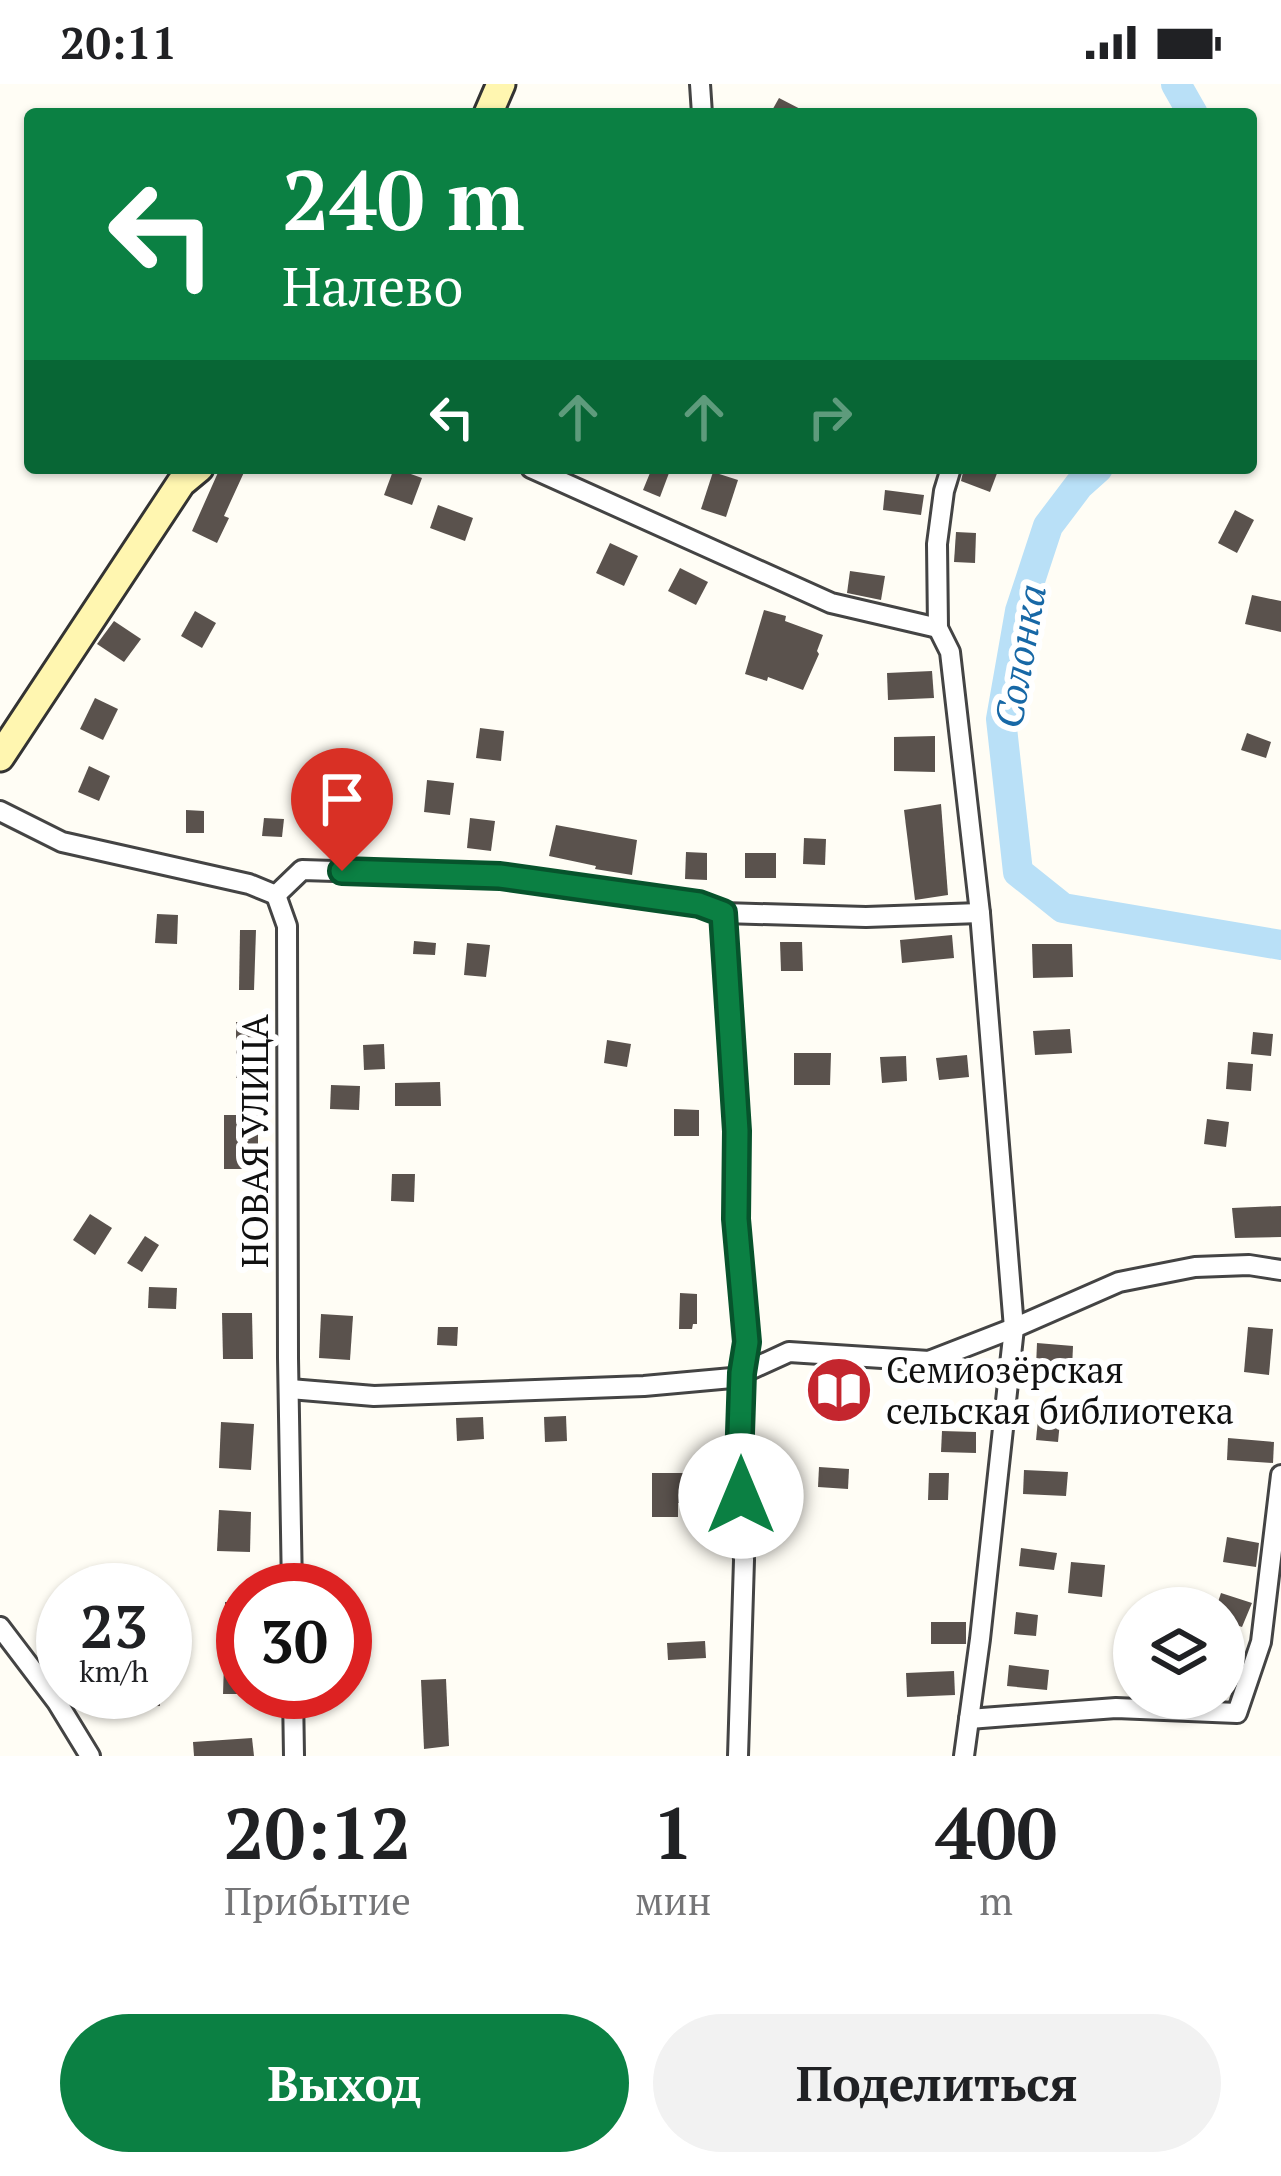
<!DOCTYPE html>
<html lang="ru">
<meta charset="utf-8">
<style>
:root{--surface:#fff;--page:#f2f2f2;--text:#202124;--muted:#757577;--accent:#0b8043}
body{margin:0;font-family:"PT Serif",serif;background:var(--page);color:var(--text);height:100vh;display:flex;flex-direction:column;font-size:45px;white-space:nowrap}
*{box-sizing:border-box;margin:0}
p{font-size:39px;color:var(--muted)}
.icon{flex:none;width:66px;height:66px;fill:none;stroke:currentColor;stroke-width:2;stroke-linecap:round;stroke-linejoin:round}
.map{position:relative;height:1672px;overflow:hidden}
.details{display:flex;flex-direction:column;background:var(--surface);flex:1}
.details>*{flex:none}
.hud{position:absolute;left:24px;top:24px;width:1233px;height:366px;border-radius:12px;box-shadow:0 3px 9px #0004;background:#0b8043;color:#fff;overflow:hidden}
.controls{position:absolute;left:1113px;top:1503px;display:grid;gap:24px}
.controls a{display:grid;place-items:center;width:132px;height:132px;border-radius:50%;background:var(--surface);box-shadow:0 3px 9px #0004;font-size:60px}
.speed{position:absolute;left:36px;top:1479px;display:flex;gap:24px;font-size:60px;font-weight:700;text-align:center}
.speed>*{display:grid;place-content:center;width:156px;height:156px;border-radius:50%;background:var(--surface);box-shadow:0 3px 9px #0004;line-height:1}
.speed small{font-size:30px;font-weight:400}
.speed .limit{border:18px solid #d22;background:#fff;color:#111}
.pin{position:absolute;display:grid;place-items:center;width:102px;height:102px;color:#fff;margin:-123px -51px;border-radius:50% 50% 50% 0;rotate:-45deg;box-shadow:0 0 12px #0007}
.pin .icon{rotate:45deg}
.me{position:absolute;width:132px;margin:-66px;rotate:0deg;stroke-linejoin:round;filter:drop-shadow(0 0 9px #0008)}
.turn{display:flex;align-items:center;gap:42px;height:252px;padding:0 60px;font-size:54px}
.turn .icon{width:156px;height:156px;stroke-width:2.5}
.turn b{display:block;font-size:84px;line-height:102px}
.lanes{display:flex;align-items:center;height:114px;padding:0 60px;background:#0003;justify-content:center;gap:60px;direction:ltr}
.lanes .off{opacity:.35}
.eta{display:flex;justify-content:space-evenly;align-items:center;height:204px;text-align:center}
.eta b{font-size:72px;font-weight:600;line-height:84px}
.button{display:flex;gap:24px;margin-top:auto;padding:24px 60px}
.button a{flex:1;height:138px;border-radius:72px;background:var(--accent);color:#fff;font-size:48px;font-weight:600;line-height:138px;text-align:center}
.button a+a{background:var(--page);color:var(--text)}
.status{display:flex;justify-content:space-between;align-items:center;height:84px;padding:0 60px;background:var(--surface);direction:ltr}
.status svg{height:33px;fill:currentColor}
.map>svg:first-child{display:block}
.lines{fill:none;stroke-linecap:round;stroke-linejoin:round}
.river{stroke:#b9e0f7;stroke-width:30}
.building{fill:#5a524d}
.street-casing{stroke:#444;stroke-width:24}
.secondary-casing{stroke:#333;stroke-width:33}
.street{stroke:#fff;stroke-width:18}
.secondary{stroke:#fff6b0;stroke-width:27}
.route-casing{stroke:#07532c;stroke-width:30}
.route{stroke:#0b8043;stroke-width:21}
.labels{text-anchor:middle;dominant-baseline:central;stroke-width:12;stroke-linejoin:round;paint-order:stroke}
.street-label{font-size:36px;fill:#111;stroke:#fff}
.poi-label{font-size:36px;fill:#111;stroke:#fff;text-anchor:start}
.water-label{font-size:39px;font-style:italic;fill:#1768a6;stroke:#fff}
</style>
<div class="status"><b>20:11</b><svg viewBox="0 0 49 12"><path d="M0 12V9h3v3zM5 12V6h3v6zM10 12V3h3v9zM15 12V0h3v12zM26 1h20v11H26zM47 4h2v5h-2z"/></svg></div>
<div class="map">
<svg width="1281" height="1672" viewBox="0 0 1281 1672">
<rect width="100%" height="100%" fill="#fffdf5"/>
<g class="lines">
<!-- river -->
<g class="river">
<polyline points="1176,0 1193,30"/>
<polyline points="1098,384 1079,401 1048,442 1020,527 1001,635 1018,788 1063,824 1281,861"/>
</g>
</g>
<!-- building -->
<g class="building">
<polygon points="779,14 810,30 770,30"/>
<polygon points="220,384 246,384 224,432 229,434 217,459 192,447"/>
<polygon points="394,384 422,394 412,421 384,411"/>
<polygon points="652,384 669,389 660,413 643,406"/>
<polygon points="964,384 999,384 990,408 961,397"/>
<polygon points="713,388 738,396 726,433 701,425"/>
<polygon points="885,406 924,411 921,431 883,426"/>
<polygon points="438,421 473,434 465,457 430,444"/>
<polygon points="1235,426 1254,436 1237,469 1218,459"/>
<polygon points="956,448 976,449 975,479 954,478"/>
<polygon points="610,459 638,472 624,502 596,489"/>
<polygon points="680,484 708,498 696,521 668,507"/>
<polygon points="850,487 885,492 881,516 847,509"/>
<polygon points="1252,511 1281,517 1281,548 1245,540"/>
<polygon points="764,526 786,532 785,537 823,551 817,567 819,570 803,606 768,593 767,597 745,590"/>
<polygon points="195,527 216,539 202,564 181,552"/>
<polygon points="114,537 141,555 124,578 97,560"/>
<polygon points="932,587 934,614 888,616 887,589"/>
<polygon points="95,614 118,625 103,656 80,645"/>
<polygon points="480,644 504,647 501,677 476,674"/>
<polygon points="1247,649 1271,658 1266,674 1241,666"/>
<polygon points="935,652 935,688 894,687 894,653"/>
<polygon points="89,682 110,692 99,717 78,708"/>
<polygon points="427,696 454,699 450,731 424,728"/>
<polygon points="941,720 948,811 915,816 904,726"/>
<polygon points="186,726 204,727 204,749 186,749"/>
<polygon points="264,734 284,735 282,753 262,752"/>
<polygon points="470,734 495,737 491,767 467,764"/>
<polygon points="556,741 637,756 632,791 595,785 596,782 549,772"/>
<polygon points="804,754 826,755 825,781 803,780"/>
<polygon points="686,768 707,769 707,796 685,795"/>
<rect x="745" y="769" width="31" height="25"/>
<polygon points="157,830 178,831 177,860 155,859"/>
<polygon points="240,846 256,846 254,906 239,906"/>
<polygon points="952,851 954,874 902,879 900,856"/>
<polygon points="414,857 436,859 435,871 413,870"/>
<polygon points="780,858 802,858 803,887 781,887"/>
<polygon points="467,859 490,861 486,893 464,891"/>
<polygon points="1032,860 1072,860 1073,893 1033,894"/>
<polygon points="236,938 260,939 259,995 236,994"/>
<polygon points="1070,945 1072,969 1035,971 1033,947"/>
<polygon points="1253,948 1273,950 1271,972 1251,970"/>
<polygon points="607,956 631,960 627,983 604,979"/>
<polygon points="384,960 385,985 364,986 363,961"/>
<polygon points="794,969 831,969 830,1001 794,1001"/>
<polygon points="967,971 969,993 939,996 936,974"/>
<polygon points="906,972 907,997 882,999 880,973"/>
<polygon points="1228,978 1253,980 1251,1007 1226,1005"/>
<polygon points="440,998 441,1022 395,1022 395,999"/>
<polygon points="331,1001 360,1002 359,1026 330,1025"/>
<polygon points="674,1025 699,1026 699,1052 674,1052"/>
<rect x="224" y="1031" width="34" height="54"/>
<polygon points="1207,1035 1229,1038 1226,1063 1204,1060"/>
<polygon points="392,1090 415,1090 414,1118 391,1117"/>
<polygon points="1281,1122 1281,1153 1235,1154 1232,1124"/>
<polygon points="90,1130 112,1144 95,1171 73,1156"/>
<polygon points="145,1152 159,1161 142,1188 127,1179"/>
<polygon points="149,1203 177,1204 176,1225 148,1224"/>
<polygon points="680,1209 697,1210 697,1240 693,1240 692,1245 679,1245"/>
<polygon points="222,1229 252,1229 253,1275 223,1275"/>
<polygon points="321,1230 353,1232 350,1276 319,1274"/>
<polygon points="438,1243 458,1243 457,1262 437,1261"/>
<polygon points="1248,1243 1273,1245 1269,1291 1244,1288"/>
<polygon points="1037,1259 1073,1262 1072,1285 1036,1283"/>
<polygon points="833,1296 863,1298 861,1314 832,1312"/>
<polygon points="1040,1315 1062,1317 1058,1358 1036,1356"/>
<polygon points="566,1332 567,1357 545,1358 544,1333"/>
<polygon points="483,1333 484,1355 457,1357 456,1334"/>
<polygon points="221,1338 254,1340 251,1386 219,1384"/>
<polygon points="942,1347 976,1348 976,1369 941,1368"/>
<polygon points="1228,1354 1274,1358 1273,1379 1227,1376"/>
<polygon points="819,1383 849,1385 848,1405 818,1403"/>
<polygon points="1024,1386 1068,1388 1066,1412 1023,1410"/>
<polygon points="652,1389 694,1389 694,1406 686,1407 683,1419 678,1419 678,1433 652,1433"/>
<polygon points="929,1389 949,1389 948,1416 928,1416"/>
<polygon points="219,1426 251,1428 250,1468 217,1467"/>
<polygon points="1227,1453 1259,1459 1256,1483 1223,1478"/>
<polygon points="1021,1464 1057,1469 1054,1486 1019,1482"/>
<polygon points="1071,1478 1105,1481 1102,1513 1068,1509"/>
<polygon points="1221,1509 1252,1519 1242,1543 1224,1537 1224,1524 1216,1524"/>
<polygon points="225,1518 243,1518 243,1549 225,1548"/>
<polygon points="1016,1528 1038,1531 1036,1552 1014,1550"/>
<rect x="931" y="1538" width="35" height="22"/>
<polygon points="705,1557 706,1574 668,1576 667,1559"/>
<polygon points="224,1580 243,1580 243,1610 223,1610"/>
<polygon points="1009,1581 1049,1586 1047,1606 1007,1602"/>
<polygon points="954,1587 955,1611 907,1613 906,1589"/>
<polygon points="446,1595 449,1662 424,1665 421,1596"/>
<polygon points="134,1608 160,1608 160,1622 135,1623"/>
<polygon points="252,1654 254,1672 194,1672 193,1658"/>
</g>
<g class="lines">
<defs>
<g id="street">
<polyline points="700,0 702,30"/>
<polyline points="531,384 831,519 938,544"/>
<polyline points="951,384 944,407 937,460 938,544 950,568 980,829 1014,1244 980,1555 964,1672"/>
<polyline points="0,727 62,758 249,800 276,811"/>
<polyline points="276,811 302,786 500,792 699,819 723,829 866,833 980,829"/>
<polyline points="276,811 287,842 288,1274 292,1506"/>
<polyline points="723,829 737,1047 736,1135 747,1258 743,1289 739,1379 744,1476 738,1672"/>
<polyline points="290,1305 374,1312 644,1302 732,1294 789,1268 929,1277 1014,1244 1119,1198 1195,1183 1249,1181 1281,1186"/>
<polyline points="0,1543 57,1618 90,1672"/>
<polyline points="293,1608 294,1672"/>
<polyline points="969,1635 1116,1624 1237,1629 1261,1558 1281,1391"/>
</g>
<g id="secondary">
<polyline points="488,30 501,0"/>
<polyline points="0,673 181,399 199,384"/>
</g>
</defs>
<!-- street casing -->
<use href="#street" class="street-casing"/>
<!-- secondary casing -->
<use href="#secondary" class="secondary-casing"/>
<!-- street -->
<use href="#street" class="street"/>
<!-- secondary -->
<use href="#secondary" class="secondary"/>
</g>
<g class="lines">
<defs>
<polyline id="route" points="342,787 500,792 699,820 723,829 737,1047 736,1135 747,1258 742,1289 739,1379 741,1412"/>
</defs>
<!-- route casing -->
<use href="#route" class="route-casing"/>
<!-- route -->
<use href="#route" class="route"/>
</g>
<!-- icons -->
<defs>
<symbol id="library-disc" viewBox="-11 -11 22 22"><circle r="9.5" fill="#c4262e" stroke="#fff"/><path d="M-6-4Q-3-5.5-.7-3.5V5Q-3 3-6 4ZM6-4Q3-5.5 .7-3.5V5Q3 3 6 4Z" fill="#fff"/></symbol>
</defs>
<g fill-rule="evenodd">
<use href="#library-disc" x="801" y="1268" width="76" height="76"/>
</g>
<g class="labels">
<!-- street labels -->
<g class="street-label">
<text transform="translate(254 1057) rotate(-90)">НОВАЯ УЛИЦА</text>
</g>
<!-- poi labels -->
<g class="poi-label">
<text x="886" y="1285">Семиозёрская<tspan x="886" dy="41">сельская библиотека</tspan></text>
</g>
<!-- water labels -->
<g class="water-label">
<text transform="translate(1019 572) rotate(-80)">Солонка</text>
</g>
</g>
</svg>
<div class="controls">
<a><svg class="icon" aria-label="layers" viewBox="0 0 24 24"><path d="M12 4l9 5-9 5-9-5zM3 14l9 5 9-5"/></svg></a>
</div>
<div class="speed"><div>23<small>km/h</small></div><div class="limit">30</div></div>
<div class="pin" style="left:342px;top:787px;background:#d93025"><svg class="icon" aria-label="arrive" viewBox="0 0 24 24"><path d="M6 21V4h12l-3 4 3 4H6"/></svg></div>
<svg class="me" style="left:741px;top:1412px" viewBox="-20 -20 40 40"><circle r="19" fill="#fff"/><path d="M0-13L10 11 0 6-10 11z" fill="#0b8043"/></svg>
<div class="hud">
<div class="turn"><svg class="icon" aria-label="left" viewBox="0 0 24 24"><path d="M17 20v-9H6M10 6l-5 5 5 5"/></svg><div><b>240 m</b>Налево</div></div>
<div class="lanes"><svg class="icon" aria-label="left" viewBox="0 0 24 24"><path d="M17 20v-9H6M10 6l-5 5 5 5"/></svg><svg class="icon off" aria-label="ahead" viewBox="0 0 24 24"><path d="M12 20V5M6 11l6-6 6 6"/></svg><svg class="icon off" aria-label="ahead" viewBox="0 0 24 24"><path d="M12 20V5M6 11l6-6 6 6"/></svg><svg class="icon off" aria-label="right" viewBox="0 0 24 24"><path d="M7 20v-9h11M14 6l5 5-5 5"/></svg></div>
</div>
</div>
<section class="details">
<div class="eta">
<div><b>20:12</b><p>Прибытие</p></div>
<div><b>1</b><p>мин</p></div>
<div><b>400</b><p>m</p></div>
</div>
<div class="button"><a>Выход</a><a>Поделиться</a></div>
</section>
